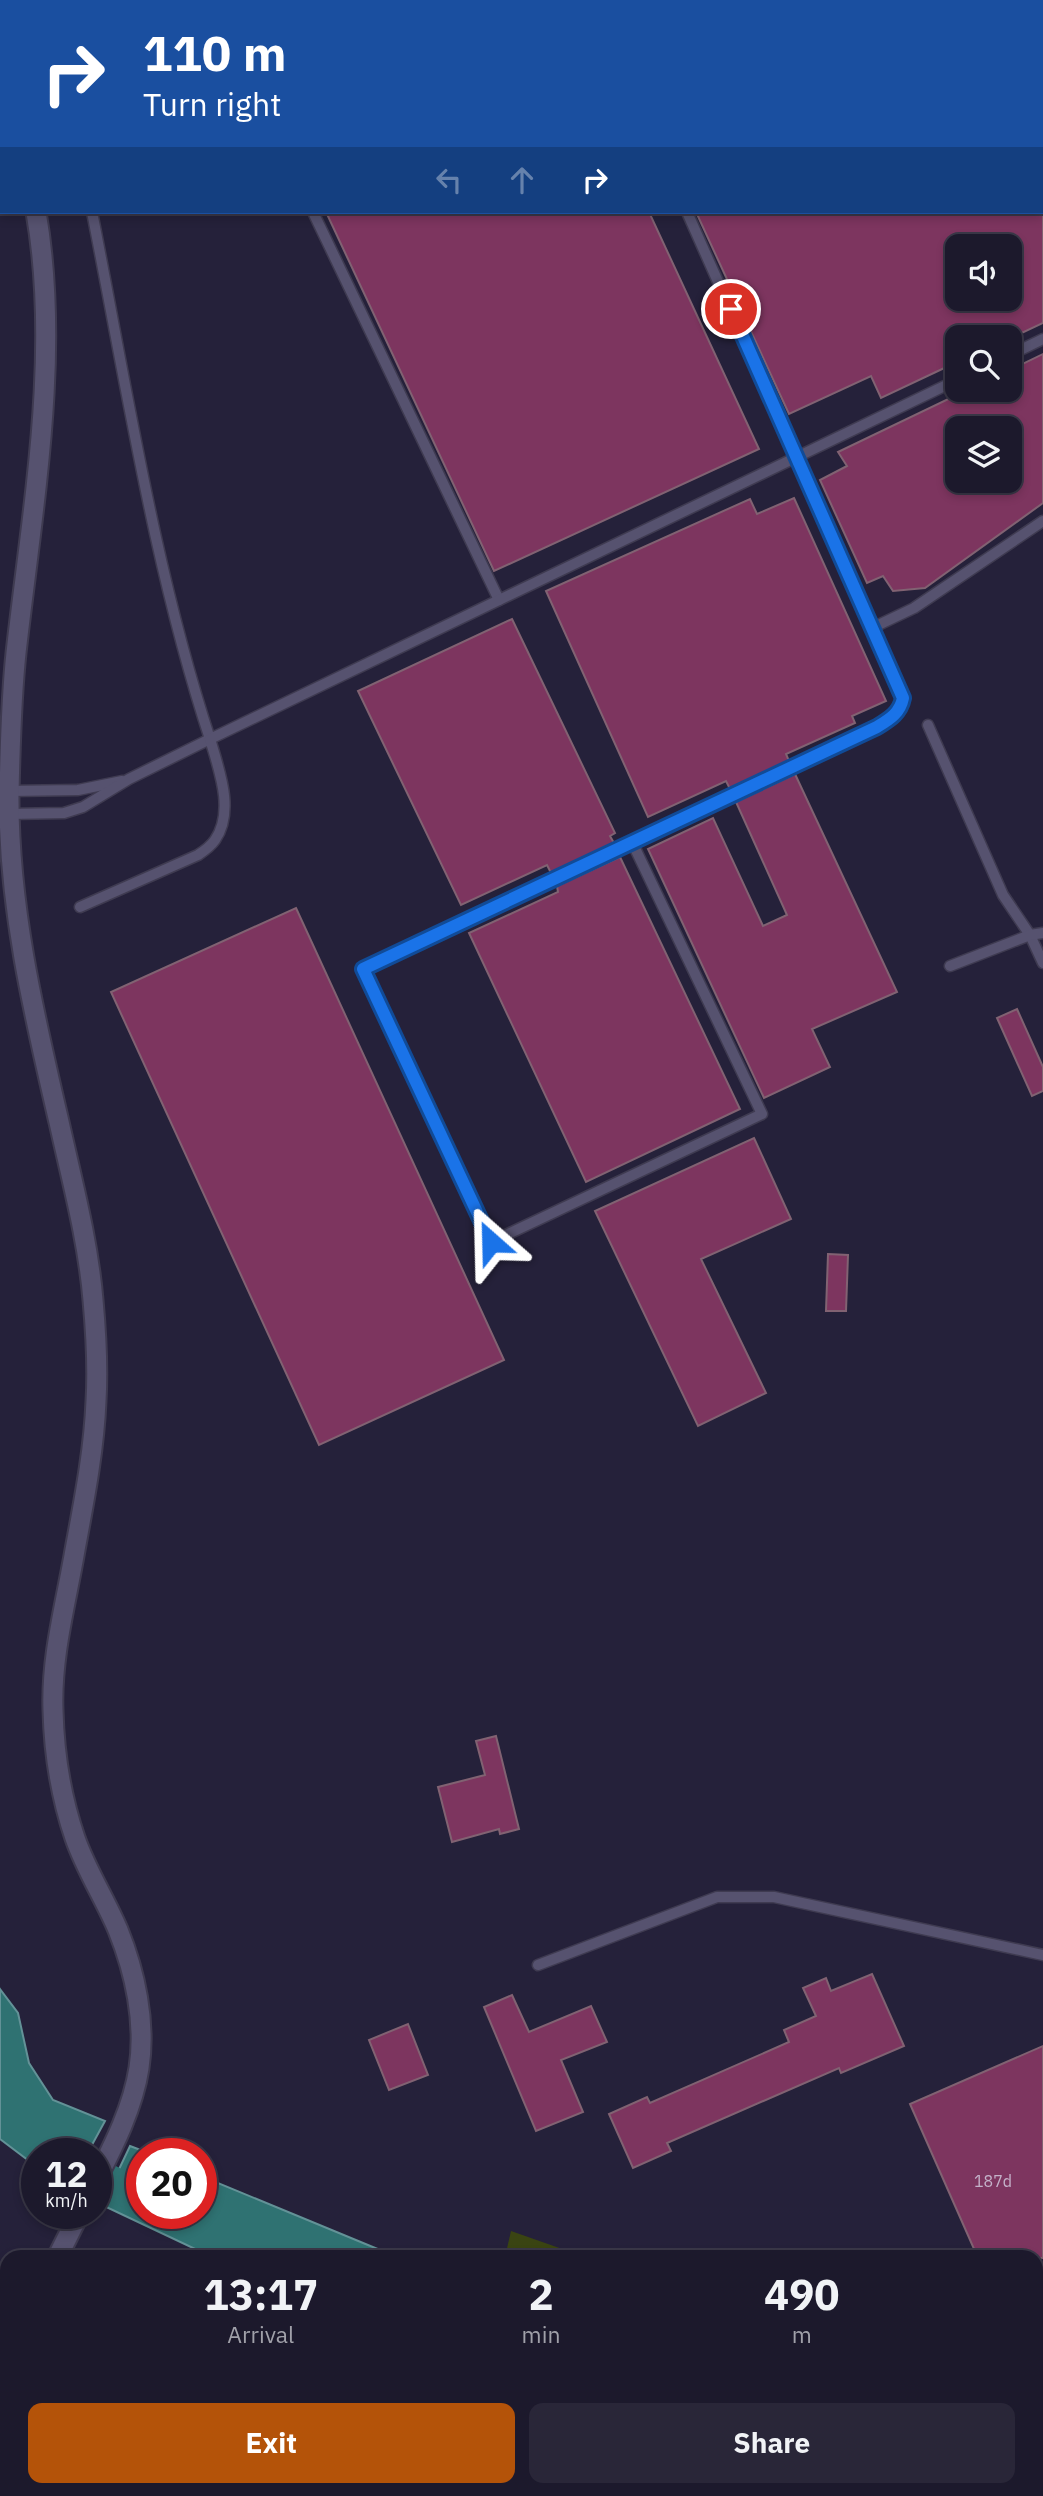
<!DOCTYPE html>
<style>
:root{--surface:#1c192c;--page:#292638;--text:#f1f3f6;--muted:#a0a0a9;--line:#3a3848;--accent:#b45309}
body{margin:0;font-family:"IBM Plex Sans",sans-serif;background:var(--page);color:var(--text);height:100vh;display:flex;flex-direction:column;font-size:26px;white-space:nowrap}
*{box-sizing:border-box;margin:0}
p{font-size:23px;color:var(--muted)}
.icon{flex:none;width:38px;height:38px;fill:none;stroke:currentColor;stroke-width:2;stroke-linecap:round;stroke-linejoin:round}
.map{position:relative;flex:1;overflow:hidden}
.sheet{position:absolute;left:0px;top:2250px;width:1043px;height:247px;display:flex;flex-direction:column;background:var(--surface);border-radius:21px 21px 0 0;box-shadow:0 4px 10px #0003,0 0 0 2px var(--line)}
.sheet>*{flex:none}
.hud{position:absolute;left:0px;top:0px;width:1043px;height:214px;box-shadow:0 4px 10px #0003,0 0 0 2px var(--line);background:#1a4fa0;color:#fff;overflow:hidden}
.tools{position:absolute;left:945px;top:234px;display:grid;gap:14px}
.tools a{display:grid;place-items:center;width:77px;height:77px;border-radius:14px;background:var(--surface);box-shadow:0 4px 10px #0003,0 0 0 2px var(--line);font-size:35px}
.speed{position:absolute;left:21px;top:2138px;display:flex;gap:14px;font-size:35px;font-weight:700;text-align:center}
.speed>*{display:grid;place-content:center;width:91px;height:91px;border-radius:50%;background:var(--surface);box-shadow:0 4px 10px #0003,0 0 0 2px var(--line);line-height:1}
.speed small{font-size:18px;font-weight:400}
.speed .limit{border:10px solid #d22;background:#fff;color:#111}
.pin{position:absolute;display:grid;place-items:center;width:60px;height:60px;color:#fff;margin:-30px;border:4px solid #fff;border-radius:50%;box-shadow:0 2px 7px #0007}
.me{position:absolute;width:77px;margin:-38px;rotate:335deg;stroke-linejoin:round;filter:drop-shadow(0 0 5px #0008)}
.turn{display:flex;align-items:center;gap:24px;height:147px;padding:0 28px;font-size:32px}
.turn .icon{width:91px;height:91px;stroke-width:2.5}
.turn b{display:block;font-size:49px;line-height:60px}
.lanes{display:flex;align-items:center;height:66px;padding:0 28px;background:#0003;justify-content:center;gap:35px;direction:ltr}
.lanes .off{opacity:.35}
.eta{display:flex;justify-content:space-evenly;align-items:center;height:119px;text-align:center}
.eta b{font-size:42px;font-weight:800;line-height:49px}
.button{display:flex;gap:14px;margin-top:auto;padding:14px 28px}
.button a{flex:1;height:80px;border-radius:14px;background:var(--accent);color:#fff;font-size:28px;font-weight:800;line-height:80px;text-align:center}
.button a+a{background:var(--page);color:var(--text)}
.map>svg:first-child{display:block}
.green{fill:#3a4412}
.water{fill:#2f7272;stroke:#639297;stroke-width:2}
.lines{fill:none;stroke-linecap:round;stroke-linejoin:round}
.river{stroke:#2f7272;stroke-width:33}
.building{fill:#7d355f;stroke:#816272;stroke-width:2;fill-rule:evenodd}
.service-casing{stroke:#3f3b51;stroke-width:13}
.minor-casing{stroke:#3f3b51;stroke-width:23}
.secondary-casing{stroke:#3f3b51;stroke-width:23}
.service{stroke:#56526f;stroke-width:10}
.minor{stroke:#56526f;stroke-width:19}
.secondary{stroke:#56526f;stroke-width:19}
.rail{stroke:#adabbe;stroke-width:5}
.route-casing{stroke:#114b97;stroke-width:18}
.route{stroke:#1a73e8;stroke-width:12}
.labels{text-anchor:middle;dominant-baseline:central;stroke-width:7;stroke-linejoin:round;paint-order:stroke}
.number-label{font-size:16px;fill:#c4b2c9}
</style>
<div class="map">
<svg width="1043" height="2496" viewBox="0 0 1043 2496">
<rect width="100%" height="100%" fill="#25213a"/>
<!-- green -->
<g class="green">
<polygon points="511,2231 585,2257 505,2257"/>
<polygon points="1036,2447 1043,2451 1043,2496 584,2496 564,2490 1036,2490"/>
</g>
<!-- water -->
<g class="water">
<polygon points="0,1989 18,2013 29,2063 53,2100 105,2121 87,2154 37,2154 37,2167 0,2139"/>
<polygon points="130,2146 151,2154 142,2154 142,2214 201,2214 201,2176 397,2257 212,2257 102,2205"/>
<polygon points="757,2490 894,2490 904,2496 769,2496"/>
</g>
<g class="lines">
<!-- river -->
<g class="river">
<polyline points="96,2174 142,2199"/>
<polyline points="524,2490 528,2496"/>
</g>
</g>
<!-- building -->
<g class="building">
<polygon points="326,212 649,212 759,449 494,571"/>
<path d="M696,212H1043V323L1011,338H957V362L881,398L871,376L789,414ZM957,247H1010V299H957Z"/>
<path d="M1043,354V503L925,588L893,591L883,576L867,583L820,480L847,466L838,452L967,390H1010V370ZM957,429H1010V481H957Z"/>
<polygon points="794,498 886,701 852,716 855,723 786,754 789,761 730,789 726,781 648,817 546,591 750,499 757,514"/>
<polygon points="512,619 615,833 610,836 614,843 551,873 547,865 461,905 358,691"/>
<polygon points="795,774 897,992 812,1029 830,1067 764,1098 648,849 713,818 763,926 787,915 736,802"/>
<polygon points="620,857 740,1109 586,1182 469,933 558,892 557,886"/>
<polygon points="296,908 504,1360 319,1445 111,992"/>
<polygon points="1017,1009 1043,1067 1043,1091 1032,1096 997,1018"/>
<polygon points="754,1138 791,1219 701,1259 766,1393 698,1426 595,1211"/>
<polygon points="828,1254 848,1255 846,1311 826,1311"/>
<polygon points="496,1736 519,1829 500,1834 499,1829 452,1842 438,1787 485,1775 476,1741"/>
<polygon points="872,1974 904,2046 841,2073 839,2068 667,2143 671,2151 633,2168 609,2114 647,2097 650,2103 789,2042 784,2030 816,2016 803,1988 826,1978 831,1991"/>
<polygon points="512,1995 529,2032 591,2006 607,2042 561,2060 583,2112 536,2131 484,2007"/>
<polygon points="408,2024 428,2075 389,2090 369,2040"/>
<polygon points="1043,2046 1043,2258 978,2258 910,2104"/>
</g>
<g class="lines">
<defs>
<g id="service">
<polyline points="50,0 50,2"/>
<polyline points="213,0 213,2"/>
<polyline points="591,0 592,2"/>
<polyline points="1008,0 1009,2"/>
<polyline points="1041,72 1043,76"/>
<polyline points="313,212 499,600"/>
<polyline points="1010,355 1043,339"/>
<polyline points="872,628 914,608 1043,521"/>
<polyline points="928,725 1003,895 1030,935 1043,963"/>
<polyline points="9,791 78,790 122,781"/>
<path d="M9,814L64,813L83,807L129,779L210,739C154,568 127,388 92,212"/>
<path d="M632,842L762,1114L491,1242L364,969L878,727C890,719 900,713 903,698L687,212"/>
<path d="M80,907L198,855C204,851 211,846 215,840C235,811 219,770 210,739L957,380"/>
<polyline points="950,966 1030,935 1043,933"/>
<polyline points="538,1965 717,1897 774,1897 1043,1955"/>
</g>
<polyline id="minor" points="0,2487 6,2496"/>
<g id="secondary">
<polyline points="0,61 2,68"/>
<path d="M36,212C61,355 32,510 16,653C11,700 10,747 9,794C8,905 34,1015 59,1122C72,1181 88,1240 93,1300C96,1333 98,1368 96,1401C94,1451 84,1501 75,1550C66,1603 51,1656 53,1710C54,1753 61,1797 75,1838C86,1870 105,1899 118,1930C135,1972 146,2022 139,2068C133,2107 114,2145 96,2180"/>
<polyline points="57,2258 79,2214"/>
<polyline points="72,2490 75,2496"/>
</g>
</defs>
<!-- service casing -->
<use href="#service" class="service-casing"/>
<!-- minor casing -->
<use href="#minor" class="minor-casing"/>
<!-- secondary casing -->
<use href="#secondary" class="secondary-casing"/>
<!-- service -->
<use href="#service" class="service"/>
<!-- minor -->
<use href="#minor" class="minor"/>
<!-- secondary -->
<use href="#secondary" class="secondary"/>
<!-- rail -->
<g class="rail">
<polyline points="1017,0 1018,2"/>
<polyline points="1041,51 1043,55"/>
</g>
</g>
<g class="lines">
<defs>
<path id="route" d="M491,1242L363,969L877,727C890,719 900,713 903,698L731,309"/>
</defs>
<!-- route casing -->
<use href="#route" class="route-casing"/>
<!-- route -->
<use href="#route" class="route"/>
</g>
<g class="labels">
<!-- number labels -->
<g class="number-label">
<text x="993" y="2181">187d</text>
</g>
</g>
</svg>
<div class="tools">
<a><svg class="icon" aria-label="sound" viewBox="0 0 24 24"><path d="M4 9h4l5-4v14l-5-4H4zM17 9q2 3 0 6"/></svg></a>
<a><svg class="icon" aria-label="search" viewBox="0 0 24 24"><circle cx="10" cy="10" r="6"/><path d="M15 15l6 6"/></svg></a>
<a><svg class="icon" aria-label="layers" viewBox="0 0 24 24"><path d="M12 4l9 5-9 5-9-5zM3 14l9 5 9-5"/></svg></a>
</div>
<div class="speed"><div>12<small>km/h</small></div><div class="limit">20</div></div>
<div class="pin" style="left:731px;top:309px;background:#d93025"><svg class="icon" aria-label="arrive" viewBox="0 0 24 24"><path d="M6 21V4h12l-3 4 3 4H6"/></svg></div>
<svg class="me" style="left:491px;top:1242px" viewBox="-20 -20 40 40"><path d="M0-17L14 15 0 8-14 15z" fill="#1a73e8" stroke="#fff" stroke-width="4"/></svg>
<div class="hud">
<div class="turn"><svg class="icon" aria-label="right" viewBox="0 0 24 24"><path d="M7 20v-9h11M14 6l5 5-5 5"/></svg><div><b>110 m</b>Turn right</div></div>
<div class="lanes"><svg class="icon off" aria-label="left" viewBox="0 0 24 24"><path d="M17 20v-9H6M10 6l-5 5 5 5"/></svg><svg class="icon off" aria-label="ahead" viewBox="0 0 24 24"><path d="M12 20V5M6 11l6-6 6 6"/></svg><svg class="icon" aria-label="right" viewBox="0 0 24 24"><path d="M7 20v-9h11M14 6l5 5-5 5"/></svg></div>
</div>
<section class="sheet">
<div class="eta">
<div><b>13:17</b><p>Arrival</p></div>
<div><b>2</b><p>min</p></div>
<div><b>490</b><p>m</p></div>
</div>
<div class="button"><a>Exit</a><a>Share</a></div>
</section>
</div>
